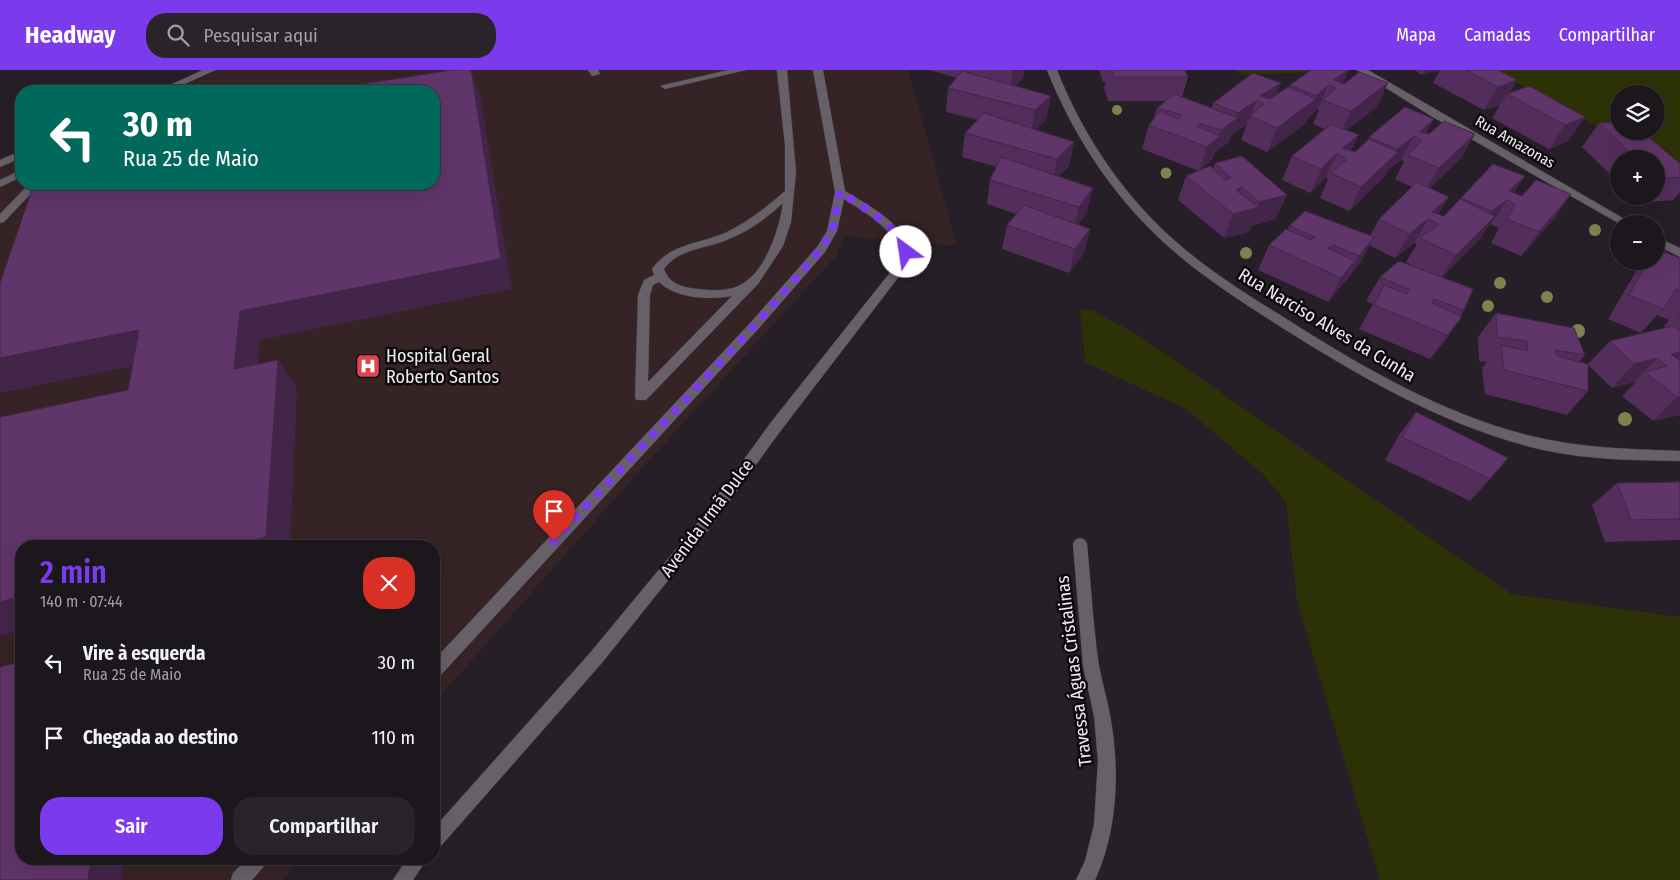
<!DOCTYPE html>
<html lang="pt">
<meta charset="utf-8">
<style>
:root{--surface:#1c171d;--page:#29242a;--text:#f1f3f6;--muted:#a09fa4;--line:#3a363b;--accent:#7c3aed}
body{margin:0;font-family:"Fira Sans Condensed",sans-serif;background:var(--page);color:var(--text);height:100vh;display:flex;flex-direction:column;font-size:19px;white-space:nowrap}
*{box-sizing:border-box;margin:0}
p{font-size:16px;color:var(--muted)}
.icon{flex:none;width:28px;height:28px;fill:none;stroke:currentColor;stroke-width:2;stroke-linecap:round;stroke-linejoin:round}
.map{position:relative;flex:1;overflow:hidden}
.drawer{position:absolute;left:15px;top:470px;width:425px;height:325px;display:flex;flex-direction:column;background:var(--surface);border-radius:20px;box-shadow:0 5px 20px #0002,0 0 0 1px var(--line)}
.drawer>*{flex:none}
.hud{position:absolute;left:15px;top:15px;width:425px;height:105px;border-radius:20px;box-shadow:0 5px 20px #0002,0 0 0 1px var(--line);background:#00695c;color:#fff;overflow:hidden}
.fabs{position:absolute;left:1610px;top:15px;display:grid;gap:10px}
.fabs a{display:grid;place-items:center;width:55px;height:55px;border-radius:50%;background:var(--surface);box-shadow:0 5px 20px #0002,0 0 0 1px var(--line);font-size:25px}
.pin{position:absolute;display:grid;place-items:center;width:42px;height:42px;color:#fff;margin:-51px -21px;border-radius:50% 50% 50% 0;rotate:-45deg;box-shadow:0 0 5px #0007}
.pin .icon{rotate:45deg}
.me{position:absolute;width:55px;margin:-28px;rotate:329deg;stroke-linejoin:round;filter:drop-shadow(0 0 4px #0008)}
.turn{display:flex;align-items:center;gap:18px;height:105px;padding:0 25px;font-size:22px}
.turn .icon{width:65px;height:65px;stroke-width:2.5}
.turn b{display:block;font-size:35px;line-height:42px}
.round{display:grid;place-items:center;flex:none;width:52px;height:52px;border-radius:20px;background:var(--page)}
.summary{display:flex;align-items:center;justify-content:space-between;height:85px;padding:0 25px}
h1{font-size:30px;font-weight:600;line-height:38px;color:var(--accent)}
.action{display:flex;gap:10px;margin-top:auto;padding:10px 25px}
.action a{flex:1;height:58px;border-radius:20px;background:var(--accent);color:#fff;font-size:20px;font-weight:600;line-height:58px;text-align:center}
.action a+a{background:var(--page);color:var(--text)}
ul{padding:0;list-style:none}
li{display:flex;align-items:center;gap:15px;height:75px;padding:0 25px}
li div{flex:1}
li b{display:block;font-size:19px}
li em{font-style:normal}
header{display:flex;align-items:center;gap:30px;box-sizing:border-box;height:70px;padding:0 25px;background:var(--accent);color:#fff}
header strong{font-size:24px}
nav{display:flex;gap:28px;margin-inline-start:auto;font-size:18px}
.search{width:350px;height:45px;background:var(--page);display:flex;align-items:center;gap:12px;box-sizing:border-box;padding:0 18px;border-radius:20px;color:var(--muted);font-size:19px}
.map>svg:first-child{display:block}
.medical{fill:#362326}
.green{fill:#2d3206;fill-rule:evenodd}
.lines{fill:none;stroke-linecap:round;stroke-linejoin:round}
.service-casing{stroke:#403b42;stroke-width:1}
.minor-casing{stroke:#403b42;stroke-width:1}
.service{fill:#686069;fill-rule:evenodd}
.minor{fill:#686069;fill-rule:evenodd}
.tree{fill:#7d824e}
.wall{fill:#532e5a}
.shaded-wall{fill:#43254a}
.building{fill:#603569;stroke:#43254a}
.route{stroke:#7c3aed;stroke-width:9;stroke-dasharray:0 16.2}
.labels{text-anchor:middle;dominant-baseline:central;stroke-width:5;stroke-linejoin:round;paint-order:stroke}
.far-street-label{font-size:15px;fill:#f1ecf2;stroke:#0d0a0e}
.street-label{font-size:18px;fill:#f1ecf2;stroke:#0d0a0e}
.poi-label{font-size:18px;fill:#f1ecf2;stroke:#0d0a0e;text-anchor:start}
</style>
<header>
<strong>Headway</strong>
<div class="search"><svg class="icon" aria-label="search" viewBox="0 0 24 24"><circle cx="10" cy="10" r="6"/><path d="M15 15l6 6"/></svg>Pesquisar aqui</div>
<nav><a>Mapa</a><a>Camadas</a><a>Compartilhar</a></nav>
</header>
<div class="map">
<svg width="1680" height="810" viewBox="0 0 1680 810">
<rect width="100%" height="100%" fill="#261f27"/>
<!-- medical -->
<polygon class="medical" points="220,0 908,0 957,176 844,166 836,186 635,406 434,633 434,476 21,476 21,789 301,789 283,810 0,810 0,96 21,87 21,114 434,114 434,21 171,21"/>
<!-- green -->
<g class="green">
<polygon points="1236,0 1318,0 1321,2 1240,5"/>
<path d="M1494,0H1680V100L1498,3ZM1619,24H1656V61H1619Z"/>
<polygon points="1080,239 1093,241 1138,265 1511,524 1680,547 1680,810 1380,810 1297,531 1286,432 1263,404 1186,339 1085,292"/>
</g>
<g class="lines">
<defs>
<g id="service">
<polygon points="588,0 598,0 600,4 592,6"/>
<polygon points="728,0 746,0 665,19 660,16"/>
<path d="M777,0H787L796,102L791,152L783,176L758,214L646,330H636L635,327L638,225L644,210L654,205L652,199C670,173 701,174 727,162C749,151 767,137 785,121V76ZM783,133C779,160 765,206 736,217C722,222 705,220 690,218C678,216 668,211 664,199C679,178 707,179 729,169C749,161 767,148 783,133ZM659,212C676,229 710,230 732,226L648,312L650,225L653,215Z"/>
<polygon points="21,100 21,107 0,117 0,110"/>
<polygon points="29,114 40,114 4,152 0,153 0,144"/>
</g>
<g id="minor">
<polygon points="203,0 216,0 169,21 157,21"/>
<path d="M813,0H823L845,121C869,136 902,152 911,181L907,196L782,359L706,463L601,594L440,777L434,780V758L589,584L696,455L772,351L896,195L899,181C892,157 864,142 844,129L837,161L825,182L760,257L440,606L434,608V590L752,251L817,177L827,161L835,122Z"/>
<path d="M1047,0H1057C1079,56 1112,108 1154,151C1193,191 1241,221 1288,250C1362,297 1441,343 1527,365C1577,378 1629,379 1680,381V391C1634,390 1588,390 1543,380C1448,358 1362,308 1281,257C1234,227 1187,197 1149,158C1105,114 1070,58 1047,0Z"/>
<polygon points="1357,0 1368,0 1633,154 1620,154 1431,46"/>
<polygon points="21,81 21,88 0,97 0,90"/>
<polygon points="1656,167 1680,178 1680,187 1656,175"/>
<path d="M1080,468L1085,470L1087,474C1091,515 1093,556 1099,596C1102,612 1107,628 1110,645C1120,699 1118,760 1095,810H1076L1085,791L1094,755L1098,691L1094,646L1083,596L1073,474L1075,470Z"/>
<polygon points="247,789 268,789 265,795 252,810 231,810 233,803"/>
<polygon points="407,789 427,789 413,810 393,810"/>
</g>
</defs>
<!-- service casing -->
<use href="#service" class="service-casing"/>
<!-- minor casing -->
<use href="#minor" class="minor-casing"/>
<!-- service -->
<use href="#service" class="service"/>
<!-- minor -->
<use href="#minor" class="minor"/>
</g>
<!-- trees -->
<g class="tree">
<circle cx="1117" cy="40" r="5"/>
<circle cx="1166" cy="103" r="5.5"/>
<circle cx="1595" cy="160" r="6"/>
<circle cx="1246" cy="183" r="6"/>
<circle cx="1500" cy="213" r="6"/>
<circle cx="1547" cy="227" r="6"/>
<circle cx="1488" cy="236" r="6"/>
<circle cx="1578" cy="261" r="7"/>
<circle cx="1625" cy="349" r="7"/>
</g>
<!-- wall -->
<g class="wall">
<polygon points="930,0 1024,0 1023,8 1016,16 1051,26 1046,50 1035,60 1074,72 1069,96 1058,107 1087,142 1078,155 1090,159 1084,183 1069,203 1002,179 1007,155 1016,144 987,134 990,110 997,97 962,87 965,63 978,50 946,42 948,18 957,8"/>
<polygon points="1099,0 1185,0 1188,7 1182,27 1212,38 1213,33 1277,24 1289,18 1290,15 1388,13 1377,37 1346,60 1351,81 1355,82 1367,71 1369,67 1426,64 1475,64 1461,88 1430,118 1449,127 1438,144 1444,146 1461,128 1513,123 1522,126 1571,124 1554,149 1521,186 1491,173 1499,158 1491,154 1488,156 1479,170 1442,207 1464,240 1445,271 1430,289 1359,259 1373,234 1366,231 1380,207 1419,199 1406,192 1417,174 1414,173 1395,188 1369,175 1361,192 1328,232 1258,200 1269,175 1288,159 1289,156 1370,166 1379,149 1412,117 1395,109 1404,92 1401,90 1388,100 1385,106 1349,141 1320,128 1328,109 1326,107 1310,123 1282,110 1292,86 1325,59 1313,54 1319,40 1318,39 1308,48 1306,53 1267,82 1241,70 1247,54 1231,65 1229,72 1215,82 1212,90 1200,100 1213,99 1215,93 1242,86 1276,149 1251,156 1249,162 1224,168 1178,130 1186,106 1199,101 1142,79 1149,55 1153,50 1157,38 1166,31 1108,31 1104,17 1106,12 1103,12"/>
<polygon points="1415,0 1438,0 1422,5"/>
<polygon points="1440,0 1498,0 1517,10 1509,24 1585,47 1568,71 1549,79 1492,48 1500,35 1484,40 1433,13"/>
<polygon points="1599,53 1680,94 1680,122 1673,130 1639,133 1633,126 1656,126 1656,89 1619,89 1619,113 1582,77"/>
<polygon points="1680,188 1680,345 1653,351 1622,326 1635,313 1634,312 1612,318 1588,295 1588,321 1567,345 1485,324 1482,298 1487,292 1479,291 1478,267 1496,243 1585,285 1579,292 1588,294 1610,271 1663,258 1669,250 1657,245 1641,263 1608,249 1635,203 1645,191 1656,191"/>
<polygon points="1416,342 1490,409 1470,431 1385,390 1399,365"/>
<polygon points="1680,412 1680,470 1605,472 1592,435 1617,413"/>
</g>
<!-- shaded-wall -->
<g class="shaded-wall">
<polygon points="471,0 480,26 512,219 260,270 255,328 234,299 240,241"/>
<polygon points="1013,0 1024,0 1023,8 1009,24"/>
<polygon points="1348,0 1349,0 1340,22 1336,18 1334,10"/>
<polygon points="1425,0 1438,0 1422,5"/>
<polygon points="1517,10 1508,25 1507,24 1500,35 1484,40 1498,17"/>
<polygon points="1281,13 1272,37 1264,34 1260,26"/>
<polygon points="1388,13 1377,37 1340,65 1351,41"/>
<polygon points="1328,15 1318,39 1308,48 1306,53 1267,82 1277,58 1314,30 1316,26"/>
<polygon points="1051,26 1046,50 1031,64 1035,40"/>
<polygon points="1257,30 1247,54 1231,65 1229,72 1215,82 1212,90 1199,101 1207,77 1218,68 1221,60 1236,49 1238,43"/>
<polygon points="1585,47 1568,71 1549,79 1565,55"/>
<polygon points="1434,49 1421,73 1422,70 1420,62"/>
<polygon points="1475,64 1461,88 1425,122 1439,98"/>
<polygon points="1359,65 1347,89 1342,78"/>
<polygon points="1414,66 1401,90 1388,100 1385,106 1349,141 1361,117 1393,86 1397,79"/>
<polygon points="1074,72 1069,96 1052,113 1057,89"/>
<polygon points="1337,83 1326,107 1310,123 1321,99"/>
<polygon points="1525,106 1509,130 1507,130 1491,154 1488,156 1479,170 1440,209 1456,185 1477,164 1492,141 1509,121"/>
<polygon points="1242,117 1233,141 1236,120"/>
<polygon points="1093,118 1087,142 1073,161 1079,137"/>
<polygon points="1571,124 1554,149 1521,186 1539,162"/>
<polygon points="1287,125 1276,149 1251,156 1249,162 1224,168 1233,144 1257,138 1259,132"/>
<polygon points="1449,127 1434,151 1428,149 1414,173 1395,188 1409,164"/>
<polygon points="1090,159 1084,183 1069,203 1075,179"/>
<polygon points="1374,167 1361,192 1346,210 1359,186"/>
<polygon points="1355,191 1342,215 1328,232 1341,208"/>
<polygon points="1462,247 1445,271 1430,289 1447,265"/>
<polygon points="139,260 163,290 0,323 0,288"/>
<polygon points="1680,282 1680,298 1667,296 1671,284"/>
<polygon points="1657,288 1634,312 1612,318 1634,294"/>
<polygon points="278,290 297,319 290,476 229,476"/>
<polygon points="1677,327 1680,327 1680,345 1653,351"/>
<polygon points="21,526 21,560 0,566 0,532"/>
<polygon points="91,789 124,789 121,810 88,810"/>
</g>
<!-- building -->
<g class="building">
<polygon points="452,0 471,0 501,189 240,241 234,299 278,290 266,467 229,476 21,476 21,526 0,532 0,347 128,320 139,260 0,288 0,213 34,114 434,114 434,21 317,21"/>
<polygon points="1112,0 1185,0 1188,7 1114,7"/>
<polygon points="1311,0 1348,0 1334,10 1344,14 1359,2 1388,13 1351,41 1323,30 1336,18 1328,15 1316,26 1290,15"/>
<polygon points="1466,0 1498,0 1517,10 1498,17"/>
<polygon points="962,1 1051,26 1035,40 948,18"/>
<polygon points="1253,3 1281,13 1260,26 1270,29 1288,17 1316,29 1277,58 1250,46 1264,34 1257,30 1238,43 1213,33"/>
<polygon points="1529,16 1585,47 1565,55 1507,24"/>
<polygon points="1174,24 1238,48 1221,60 1199,53 1196,56 1220,66 1207,77 1149,55 1160,41 1178,49 1182,45 1157,38"/>
<polygon points="1405,37 1434,49 1420,62 1429,64 1444,51 1475,64 1439,98 1408,85 1422,70 1414,66 1397,79 1369,67"/>
<polygon points="984,43 1074,72 1057,89 965,63"/>
<polygon points="1619,52 1619,61 1642,61 1680,94 1680,107 1659,109 1656,106 1656,89 1637,89 1599,53"/>
<polygon points="1331,54 1359,65 1342,78 1355,82 1369,69 1398,82 1361,117 1331,103 1347,89 1337,83 1321,99 1292,86"/>
<polygon points="1242,86 1287,125 1259,132 1242,117 1236,120 1259,137 1233,144 1186,106 1210,96 1225,110 1231,108 1215,93"/>
<polygon points="1001,87 1093,118 1079,137 990,110"/>
<polygon points="1493,94 1525,106 1509,121 1522,126 1536,110 1571,124 1539,162 1507,149 1515,134 1507,130 1492,141 1461,128"/>
<polygon points="1417,112 1449,127 1432,142 1444,146 1460,129 1495,146 1456,185 1420,168 1439,154 1428,149 1409,164 1379,149"/>
<polygon points="1024,135 1090,159 1075,179 1007,155"/>
<polygon points="1305,141 1374,167 1359,186 1333,175 1328,178 1355,191 1341,208 1269,175 1286,159 1311,170 1315,167 1289,156"/>
<polygon points="1656,179 1680,188 1680,221 1676,219 1663,239 1629,225 1648,191 1656,191"/>
<polygon points="1399,191 1473,219 1464,240 1434,229 1432,233 1462,247 1447,265 1374,235 1384,215 1407,224 1410,220 1380,207"/>
<polygon points="1680,242 1680,247 1677,246"/>
<polygon points="1496,243 1574,258 1585,285 1555,280 1557,286 1588,294 1588,321 1504,300 1501,275 1528,281 1527,271 1497,267"/>
<polygon points="1673,256 1680,261 1680,282 1671,284 1680,291 1680,327 1677,327 1645,302 1667,296 1657,288 1634,294 1610,271"/>
<polygon points="1416,342 1508,388 1490,409 1402,367"/>
<polygon points="1680,412 1680,449 1631,450 1617,413"/>
<polygon points="21,592 21,789 91,789 88,810 0,810 0,597"/>
</g>
<g class="lines">
<!-- route -->
<path class="route" d="M554,471L756,254L821,179L832,161L840,122C863,137 896,154 906,182"/>
</g>
<!-- icons -->
<defs>
<symbol id="hospital-square" viewBox="-11 -11 22 22"><rect x="-9" y="-9" width="18" height="18" rx="4" fill="#e0444e" stroke="#0d0a0e"/><path d="M-5-5h3v3.5h4V-5h3V5h-3V1.5h-4V5h-3Z" fill="#fff"/></symbol>
</defs>
<g fill-rule="evenodd">
<use href="#hospital-square" x="354" y="282" width="28" height="28"/>
</g>
<g class="labels">
<!-- far-street labels -->
<g class="far-street-label">
<text transform="translate(1515 72) rotate(30)">Rua Amazonas</text>
</g>
<!-- street labels -->
<g class="street-label">
<text transform="translate(1327 255) rotate(31)">Rua Narciso Alves da Cunha</text>
<text transform="translate(707 448) rotate(-53)">Avenida Irmã Dulce</text>
<text transform="translate(1074 601) rotate(-97)">Travessa Águas Cristalinas</text>
</g>
<!-- poi labels -->
<g class="poi-label">
<text x="386" y="286">Hospital Geral<tspan x="386" dy="21">Roberto Santos</tspan></text>
</g>
</g>
</svg>
<div class="fabs">
<a><svg class="icon" aria-label="layers" viewBox="0 0 24 24"><path d="M12 4l9 5-9 5-9-5zM3 14l9 5 9-5"/></svg></a>
<a>+</a>
<a>−</a>
</div>
<div class="pin" style="left:554px;top:471px;background:#d93025"><svg class="icon" aria-label="arrive" viewBox="0 0 24 24"><path d="M6 21V4h12l-3 4 3 4H6"/></svg></div>
<svg class="me" style="left:906px;top:182px" viewBox="-20 -20 40 40"><circle r="19" fill="#fff"/><path d="M0-13L10 11 0 6-10 11z" fill="#7c3aed"/></svg>
<div class="hud">
<div class="turn"><svg class="icon" aria-label="left" viewBox="0 0 24 24"><path d="M17 20v-9H6M10 6l-5 5 5 5"/></svg><div><b>30 m</b>Rua 25 de Maio</div></div>
</div>
<section class="drawer">
<div class="summary"><div><h1>2 min</h1><p>140 m · 07:44</p></div><a class="round" style="background:#d93025;color:#fff"><svg class="icon" aria-label="close" viewBox="0 0 24 24"><path d="M6 6l12 12M18 6L6 18"/></svg></a></div>
<ul>
<li><svg class="icon" aria-label="left" viewBox="0 0 24 24"><path d="M17 20v-9H6M10 6l-5 5 5 5"/></svg><div><b>Vire à esquerda</b><p>Rua 25 de Maio</p></div><em>30 m</em></li>
<li><svg class="icon" aria-label="arrive" viewBox="0 0 24 24"><path d="M6 21V4h12l-3 4 3 4H6"/></svg><div><b>Chegada ao destino</b></div><em>110 m</em></li>
</ul>
<div class="action"><a>Sair</a><a>Compartilhar</a></div>
</section>
</div>
